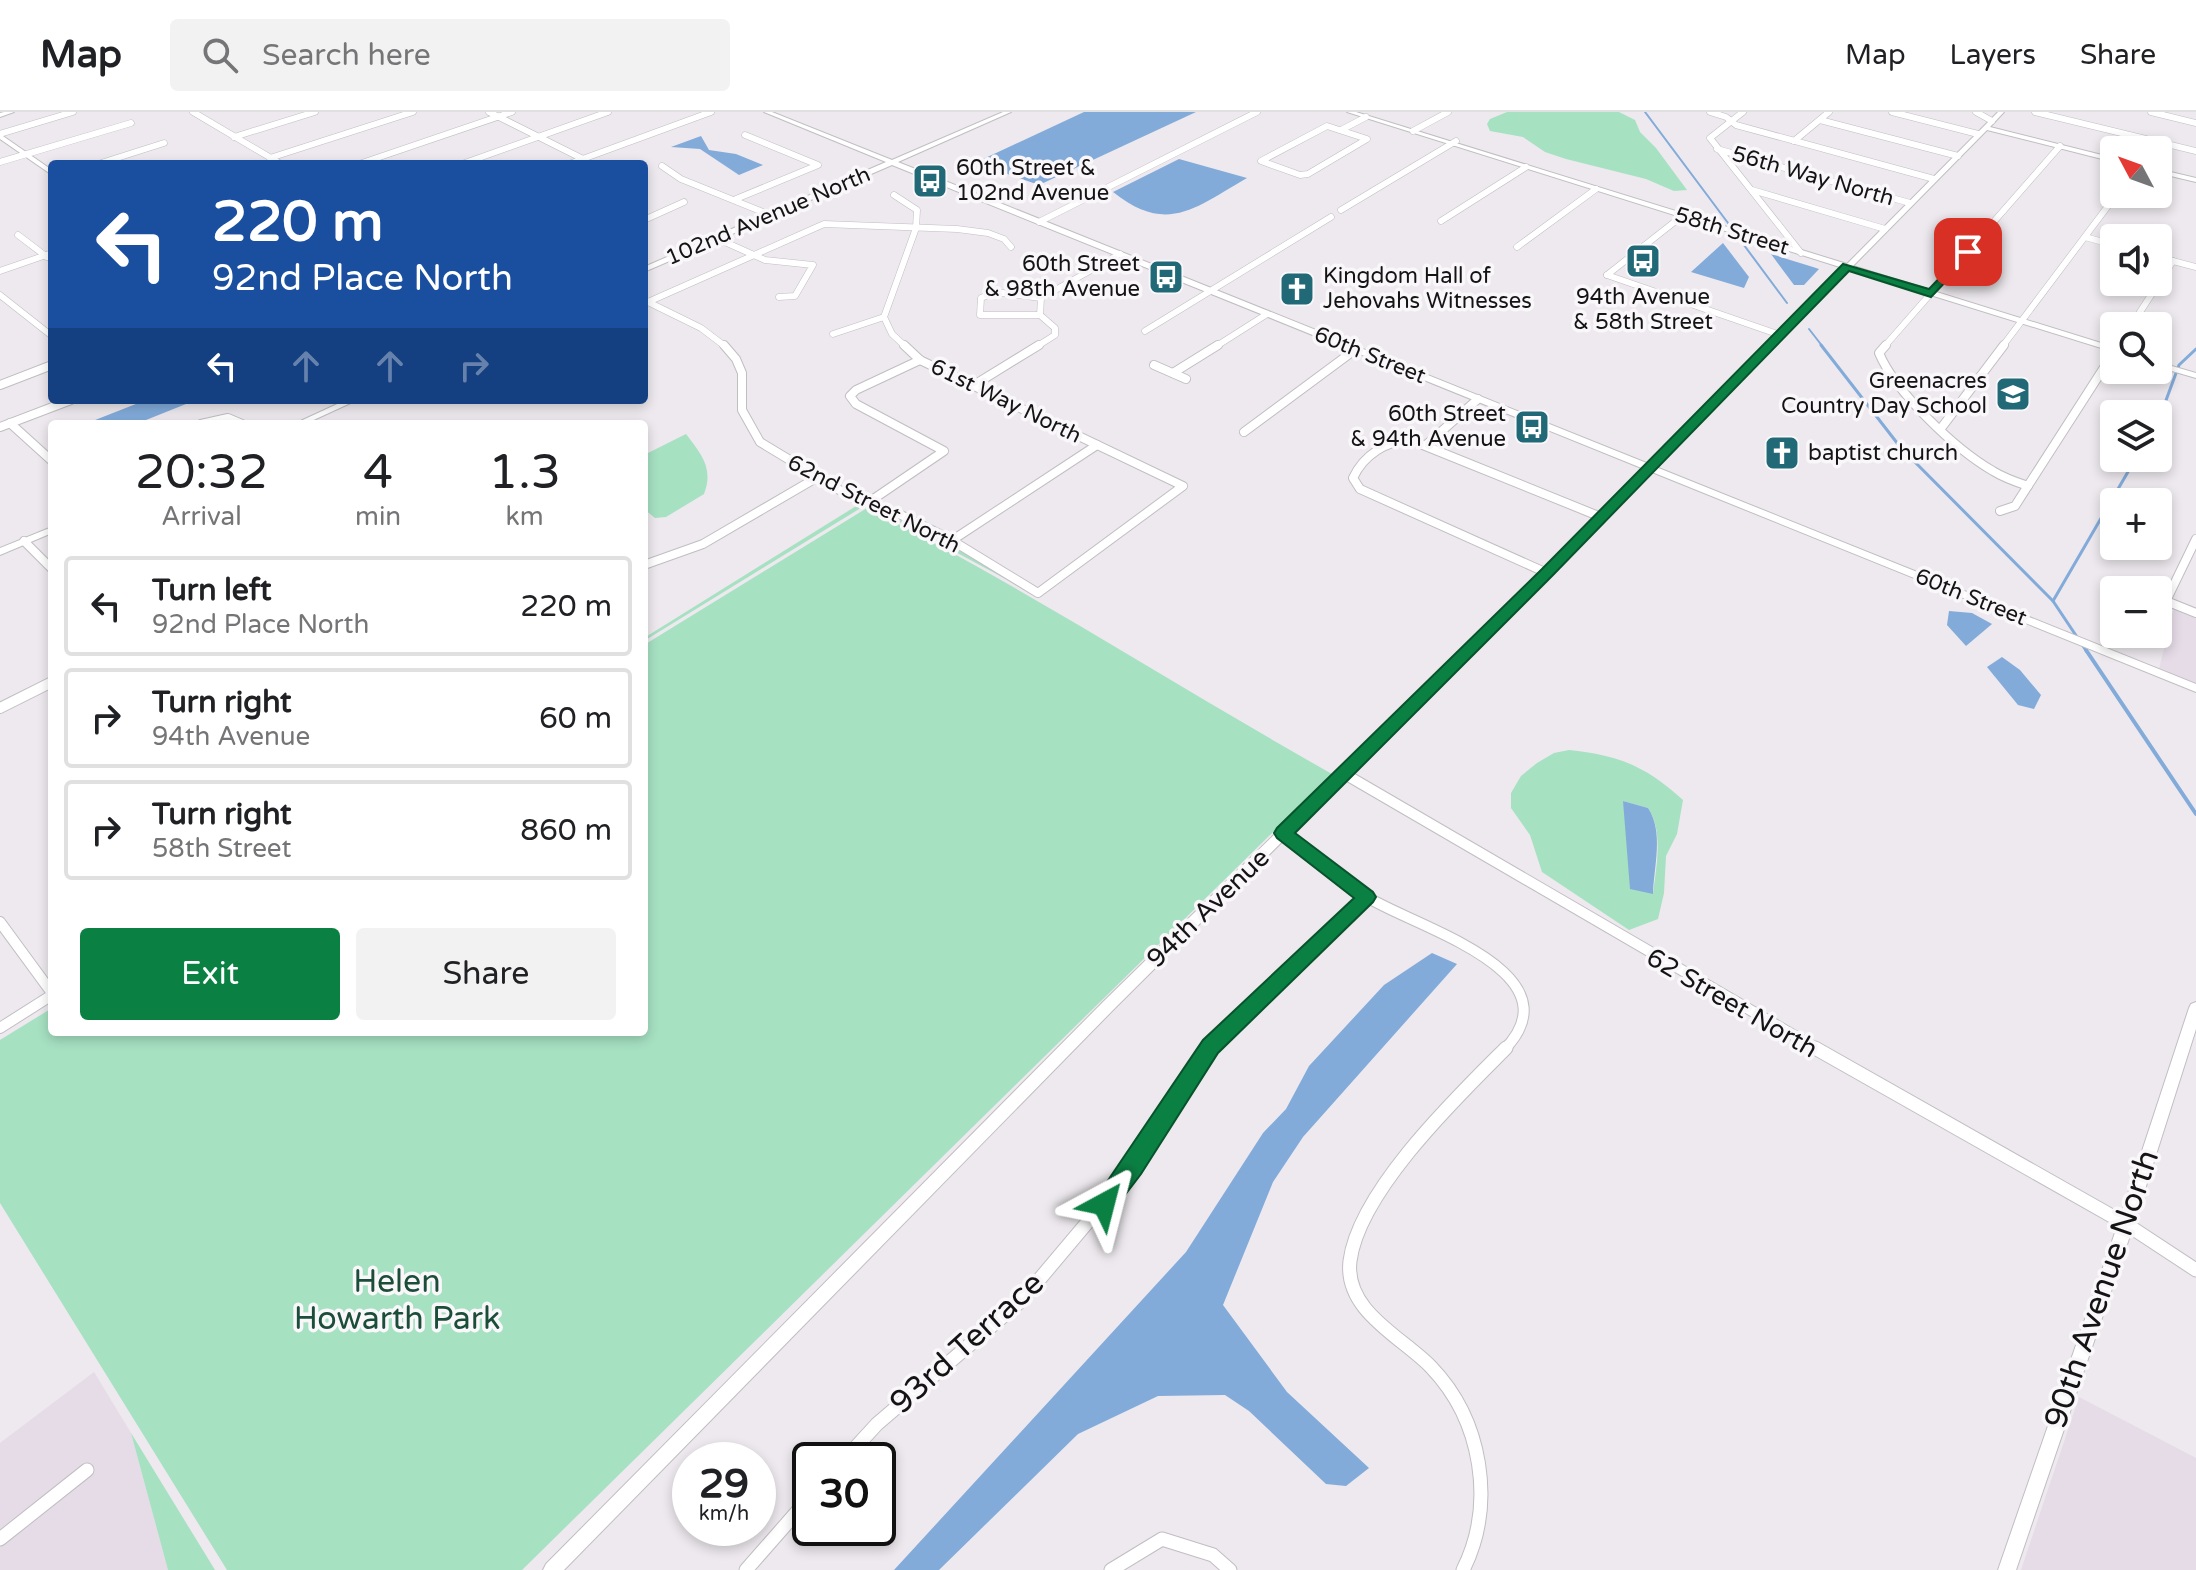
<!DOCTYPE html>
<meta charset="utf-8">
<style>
:root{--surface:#fff;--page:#f2f2f2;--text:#202124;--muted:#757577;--line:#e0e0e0;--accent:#0b8043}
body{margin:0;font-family:"Varela Round",sans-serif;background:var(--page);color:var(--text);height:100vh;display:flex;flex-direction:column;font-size:30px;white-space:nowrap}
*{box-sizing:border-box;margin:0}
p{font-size:26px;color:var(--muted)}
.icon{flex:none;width:44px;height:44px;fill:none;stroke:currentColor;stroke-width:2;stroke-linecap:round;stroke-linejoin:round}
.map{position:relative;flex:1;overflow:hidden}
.drawer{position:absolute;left:48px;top:308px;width:600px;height:616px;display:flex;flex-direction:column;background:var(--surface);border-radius:8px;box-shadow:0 4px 12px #0003}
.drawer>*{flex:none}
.banner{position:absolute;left:48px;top:48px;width:600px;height:244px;border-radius:8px;box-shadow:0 4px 12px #0003;background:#1a4fa0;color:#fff;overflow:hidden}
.needle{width:52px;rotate:311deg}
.tools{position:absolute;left:2100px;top:24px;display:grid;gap:16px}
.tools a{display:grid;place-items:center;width:72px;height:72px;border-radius:8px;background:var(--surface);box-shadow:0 4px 12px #0003;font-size:40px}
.speed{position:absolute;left:672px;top:1330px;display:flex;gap:16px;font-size:40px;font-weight:700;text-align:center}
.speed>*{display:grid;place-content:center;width:104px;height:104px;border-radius:50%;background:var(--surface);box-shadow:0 4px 12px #0003;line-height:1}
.speed small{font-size:20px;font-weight:400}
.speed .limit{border:4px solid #111;border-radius:12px;background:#fff;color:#111}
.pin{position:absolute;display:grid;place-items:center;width:68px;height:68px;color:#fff;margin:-34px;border-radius:16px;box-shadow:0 4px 12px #0006}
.me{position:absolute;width:88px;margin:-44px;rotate:38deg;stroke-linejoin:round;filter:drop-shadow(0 0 6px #0008)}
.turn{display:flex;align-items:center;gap:28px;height:168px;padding:0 32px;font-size:36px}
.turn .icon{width:104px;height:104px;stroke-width:2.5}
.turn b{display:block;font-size:56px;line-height:68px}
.lanes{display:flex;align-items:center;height:76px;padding:0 32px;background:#0003;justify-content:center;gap:40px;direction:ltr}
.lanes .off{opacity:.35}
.eta{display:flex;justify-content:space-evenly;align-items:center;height:136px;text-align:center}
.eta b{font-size:48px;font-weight:600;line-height:56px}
.button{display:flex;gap:16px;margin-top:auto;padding:16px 32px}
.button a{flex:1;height:92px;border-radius:8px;background:var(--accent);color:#fff;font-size:32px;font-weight:600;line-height:92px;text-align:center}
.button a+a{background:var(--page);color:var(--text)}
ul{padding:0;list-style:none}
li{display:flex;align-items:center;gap:24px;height:100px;margin:0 16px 12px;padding:0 16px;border:4px solid var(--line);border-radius:8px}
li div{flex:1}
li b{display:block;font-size:30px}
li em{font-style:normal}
header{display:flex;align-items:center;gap:48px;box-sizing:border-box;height:112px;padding:0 40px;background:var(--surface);border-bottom:2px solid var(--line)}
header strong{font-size:38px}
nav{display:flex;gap:44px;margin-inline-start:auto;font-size:28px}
.search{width:560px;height:72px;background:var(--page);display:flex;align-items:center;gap:20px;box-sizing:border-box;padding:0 28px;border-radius:8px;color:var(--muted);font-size:30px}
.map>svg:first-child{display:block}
.built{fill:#e5dce7}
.green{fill:#a6e1c2;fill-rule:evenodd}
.water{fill:#82abda}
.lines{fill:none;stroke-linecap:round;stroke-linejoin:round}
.stream-far2{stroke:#82abda;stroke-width:2}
.stream-far1{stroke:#82abda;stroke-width:3}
.stream{stroke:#82abda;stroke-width:4}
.minor-far3-casing{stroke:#c1bec2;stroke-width:7}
.minor-far2-casing{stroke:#c1bec2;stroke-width:10}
.minor-far1-casing{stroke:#c1bec2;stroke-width:12}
.minor-casing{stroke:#c1bec2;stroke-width:15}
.tertiary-casing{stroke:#c1bec2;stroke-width:2}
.minor-far3{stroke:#fff;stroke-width:6}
.minor-far2{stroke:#fff;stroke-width:8}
.minor-far1{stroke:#fff;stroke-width:10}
.minor{stroke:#fff;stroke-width:13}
.tertiary{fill:#fff;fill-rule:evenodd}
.route{fill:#0b8043;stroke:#07532c;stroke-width:2}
.labels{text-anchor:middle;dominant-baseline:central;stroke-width:7;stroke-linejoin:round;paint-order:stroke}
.far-poi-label{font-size:22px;fill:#151415;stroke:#faf7fb;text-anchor:start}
.far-street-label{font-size:22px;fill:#151415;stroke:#faf7fb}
.street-label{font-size:26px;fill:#151415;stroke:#faf7fb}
.near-park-label{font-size:32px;fill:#1b4e38;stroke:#faf7fb}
.near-street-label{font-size:32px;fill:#151415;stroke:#faf7fb}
</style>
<header>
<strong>Map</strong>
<div class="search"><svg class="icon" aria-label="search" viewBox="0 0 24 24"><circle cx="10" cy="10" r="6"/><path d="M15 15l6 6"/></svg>Search here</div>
<nav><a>Map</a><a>Layers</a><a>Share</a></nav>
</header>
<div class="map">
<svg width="2196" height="1458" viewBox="0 0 2196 1458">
<rect width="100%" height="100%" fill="#ede9ee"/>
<!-- built -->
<g class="built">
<polygon points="2174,495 2196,504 2196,572 2159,557"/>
<polygon points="94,1260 131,1321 168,1458 0,1458 0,1331"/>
<polygon points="2079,1285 2196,1346 2196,1458 2021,1458"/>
</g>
<!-- green -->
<g class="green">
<polygon points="1507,0 1619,0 1635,8 1640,20 1656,36 1687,78 1674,79 1646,67 1566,47 1545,40 1523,25 1490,19 1487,12 1490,7"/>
<path d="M686,322C701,342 714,356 704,382L666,405L655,406L644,397V343Z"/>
<polygon points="861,391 866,392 947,431 1015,472 870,394 864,394 644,529 644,526"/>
<path d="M867,396C1026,476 1176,574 1332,662L522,1458H227L0,1091V928L52,896V920H644V533Z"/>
<path d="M1569,638C1619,643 1647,655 1683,688L1677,722L1666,744L1664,781L1658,807L1629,818L1542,760L1530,723L1511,696V681L1521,664L1537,651L1554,641ZM1623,689L1648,696C1664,719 1656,756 1653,782Z"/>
<polygon points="131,1321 215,1458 168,1458"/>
</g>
<!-- water -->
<g class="water">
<polygon points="1084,0 1196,0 1039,73 982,53 981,48"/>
<polygon points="701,24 709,38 736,42 763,53 739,63 700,37 671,35"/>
<path d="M1179,47L1247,66C1195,96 1167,123 1113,80Z"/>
<polygon points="1723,131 1749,165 1744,176 1691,160"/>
<polygon points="1771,142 1813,155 1819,157 1804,173 1794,173"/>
<polygon points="146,288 152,292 165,288 196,288 136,312 85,312"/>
<polygon points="1949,499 1972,501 1992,512 1966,534 1947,513"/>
<polygon points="2002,545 2020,558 2041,583 2034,597 2018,593 1987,555"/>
<path d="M1623,689L1648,696C1664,720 1654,754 1653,782L1630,777Z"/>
<polygon points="1432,841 1457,852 1303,1025 1273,1070 1223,1193 1287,1280 1369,1356 1346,1374 1326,1372 1249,1299 1225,1283 1158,1284 1078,1322 939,1458 894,1458 1186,1140 1263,1021 1286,997 1309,954 1384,873"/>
</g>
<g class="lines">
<!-- stream-far2 -->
<g class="stream-far2">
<polyline points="1645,0 1731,115"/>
<polyline points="1735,121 1787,191"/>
<polyline points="1809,217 1823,235"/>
</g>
<!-- stream-far1 -->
<g class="stream-far1">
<polyline points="1821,233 1901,336 2053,489 2087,540"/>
<polyline points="2158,310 2179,253 2196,237"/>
<polyline points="2053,489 2136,346"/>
</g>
<!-- stream -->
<polyline class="stream" points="2086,538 2196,702"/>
<defs>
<g id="minor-far3">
<polyline points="193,0 281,52"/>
<polyline points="489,0 583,47"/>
<polyline points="1710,0 1726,5 1736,13 1934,67"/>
<polyline points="1743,0 1710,26 1801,141"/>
<polyline points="1892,0 1978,22"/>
<polyline points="1976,0 1992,9"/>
<polyline points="2035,0 2196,39"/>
<polyline points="2151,0 2196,11"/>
<polyline points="1820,8 1958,44"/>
<polygon points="1327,14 1367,27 1308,62 1300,63 1261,49"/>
<polyline points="1341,18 1366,5"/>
<polyline points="1413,19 1448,0"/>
<polyline points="0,22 73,0"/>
<polyline points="234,25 315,0"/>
<polyline points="1794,29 1829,0"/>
<polyline points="1717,37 1910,91"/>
<polyline points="270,46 413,0"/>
<polyline points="0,50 131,11"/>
<polyline points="98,52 164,31"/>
<polyline points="359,52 512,0"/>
<polyline points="462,52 608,0"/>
<polyline points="569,52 711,0"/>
<polyline points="662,54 681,67 770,103"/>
<polyline points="1752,78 1885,117"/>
<polyline points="894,83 917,98 916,116 884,205 892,222 906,235"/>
<polyline points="736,87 818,53 745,23"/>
<polyline points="1341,98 1456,29"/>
<polyline points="644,108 684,90"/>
<polyline points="1441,109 1526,55"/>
<polyline points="1039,110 1257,0"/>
<polyline points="18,123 47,145"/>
<polyline points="2085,125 2114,133"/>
<polyline points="716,126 765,148 813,153 795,184 779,185"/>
<polyline points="1517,135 1596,77"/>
<polyline points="2158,145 2196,155"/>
<polyline points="0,159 52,141"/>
<polyline points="1607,163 1780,223"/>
<polyline points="1607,163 1682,104"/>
<polyline points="0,183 52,224"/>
<polyline points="644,188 701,216 726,235"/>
<polyline points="648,190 824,112 957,117 988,121 1004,127 1011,135"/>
<polyline points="1040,203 980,203 981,186 995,180 1041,186"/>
<polyline points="2131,214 2173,149"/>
<polyline points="1145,219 1331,105"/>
<polyline points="833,222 884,205"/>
<polyline points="1036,235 1055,223 1055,216 1040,203 1041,186 1120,142"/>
<polyline points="1215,235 1267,202"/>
<polyline points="1884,235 2060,34"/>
<polyline points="2002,235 2117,82"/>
</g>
<g id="minor-far2">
<polyline points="724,233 736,247 742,261 742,298 760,330 851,385 899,402 948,426 1038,481 1183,374 920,248 904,233"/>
<path d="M1886,233L1879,241C1896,281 1955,337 1993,359C2004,366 2016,370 2028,374"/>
<polyline points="1154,253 1186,267"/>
<polyline points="1173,261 1218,233"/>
<polyline points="0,273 52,253"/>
<polyline points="974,273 1039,233"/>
<polyline points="10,311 52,349"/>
<polyline points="201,312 228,306 242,312"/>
<polyline points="0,315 71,288"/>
<polyline points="1942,315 2004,233"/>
<polyline points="1244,320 1356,237"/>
<polyline points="1427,332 1478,287"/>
<polyline points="869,390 944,339 856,292 850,284 856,278 920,248"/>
<polyline points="2000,399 2015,394 2114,240"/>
<polyline points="2196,427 2166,489 2196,501"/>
<polyline points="24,429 52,457"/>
<polyline points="951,429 1097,333"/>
<polyline points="644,453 703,432 816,366"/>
<path d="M1547,461L1360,377L1353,366C1363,344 1388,326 1413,329L1601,405"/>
</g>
<g id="minor-far1">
<polyline points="0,596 52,570"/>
<polyline points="1343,661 1819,938"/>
<path d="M1283,721C1311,742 1337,767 1367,785C1415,815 1580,860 1504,938"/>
<polyline points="0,810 52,881"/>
<polyline points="0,916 52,883"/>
<polyline points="1209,938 1367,785"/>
</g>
<g id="minor">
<polyline points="1815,936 2126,1112 2196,1158"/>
<polyline points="844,1348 877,1312 1022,1188 1134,1055 1210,936"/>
<polyline points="0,1427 87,1358"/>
<polyline points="746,1458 810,1385"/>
<polyline points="1111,1458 1162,1427 1213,1443 1230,1458"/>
<path d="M1463,1458C1496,1392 1482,1308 1431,1255C1402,1225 1344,1199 1350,1149C1359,1079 1458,984 1506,936"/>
</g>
<g id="tertiary">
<polygon points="4,0 14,0 0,5 0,1"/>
<polygon points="764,0 772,0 892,48 1003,0 1011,0 898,50 1649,352 1843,156 1347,0 1356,0 1847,152 1998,0 2004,0 1990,15 2114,46 2114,50 1987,18 1853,154 2114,235 2114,240 1850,158 1656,355 2196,572 2196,580 1652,360 1550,463 1114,897 564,1458 543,1458 546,1452 1104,889 1544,459 1644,357 892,53 644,160 644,155 886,50"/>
<polygon points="0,22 52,58 52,63 0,27"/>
<polygon points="2158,57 2196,66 2196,70 2158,61"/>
<polygon points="2158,250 2196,261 2196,266 2158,255"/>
<polygon points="346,288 357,288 305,312 294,312"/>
<polygon points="52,415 52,421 0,443 0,436"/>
<polygon points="2196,890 2196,917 2134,1112 2016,1458 1998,1458 2118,1112 2189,896 2191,892"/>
</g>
</defs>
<!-- minor-far3 casing -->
<use href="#minor-far3" class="minor-far3-casing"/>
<!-- minor-far2 casing -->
<use href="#minor-far2" class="minor-far2-casing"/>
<!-- minor-far1 casing -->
<use href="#minor-far1" class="minor-far1-casing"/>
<!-- minor casing -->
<use href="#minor" class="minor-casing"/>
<!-- tertiary casing -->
<use href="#tertiary" class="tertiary-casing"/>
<!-- minor-far3 -->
<use href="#minor-far3" class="minor-far3"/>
<!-- minor-far2 -->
<use href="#minor-far2" class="minor-far2"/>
<!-- minor-far1 -->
<use href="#minor-far1" class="minor-far1"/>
<!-- minor -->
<use href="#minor" class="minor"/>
<!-- tertiary -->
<use href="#tertiary" class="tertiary"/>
</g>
<!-- route -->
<polygon class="route" points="1968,136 1973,140 1972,142 1931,185 1849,159 1552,464 1295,721 1373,780 1376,785 1373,790 1218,941 1141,1062 1112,1100 1104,1103 1096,1100 1092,1092 1203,928 1354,786 1277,726 1274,721 1277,716 1542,457 1843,152 1929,177"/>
<!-- icons -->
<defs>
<symbol id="bus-square" viewBox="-11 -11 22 22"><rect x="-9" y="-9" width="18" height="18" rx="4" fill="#216976" stroke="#faf7fb"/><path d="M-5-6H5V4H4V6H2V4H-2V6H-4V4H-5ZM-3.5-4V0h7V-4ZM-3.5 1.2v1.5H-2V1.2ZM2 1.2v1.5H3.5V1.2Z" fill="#fff"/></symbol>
<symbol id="church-square" viewBox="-11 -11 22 22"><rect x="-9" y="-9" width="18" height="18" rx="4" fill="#216976" stroke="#faf7fb"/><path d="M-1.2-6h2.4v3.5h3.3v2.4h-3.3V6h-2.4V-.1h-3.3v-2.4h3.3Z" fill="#fff"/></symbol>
<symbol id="school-square" viewBox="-11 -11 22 22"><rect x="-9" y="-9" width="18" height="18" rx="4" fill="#216976" stroke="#faf7fb"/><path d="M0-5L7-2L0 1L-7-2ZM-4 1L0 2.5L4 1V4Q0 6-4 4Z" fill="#fff"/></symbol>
</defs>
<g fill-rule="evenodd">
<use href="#bus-square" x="910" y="49" width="40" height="40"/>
<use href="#bus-square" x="1623" y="129" width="40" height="40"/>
<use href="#bus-square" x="1146" y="145" width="40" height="40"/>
<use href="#church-square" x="1277" y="157" width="40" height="40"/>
<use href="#school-square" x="1993" y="262" width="40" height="40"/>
<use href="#bus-square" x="1512" y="295" width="40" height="40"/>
<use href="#church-square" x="1762" y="321" width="40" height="40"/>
</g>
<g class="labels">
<!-- far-poi labels -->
<g class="far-poi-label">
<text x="956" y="56">60th Street &amp;<tspan x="956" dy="25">102nd Avenue</tspan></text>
<text x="1140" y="152" text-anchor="end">60th Street<tspan x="1140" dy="25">&amp; 98th Avenue</tspan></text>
<text x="1323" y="164">Kingdom Hall of<tspan x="1323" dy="25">Jehovahs Witnesses</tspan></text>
<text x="1643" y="185" text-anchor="middle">94th Avenue<tspan x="1643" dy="25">&amp; 58th Street</tspan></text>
<text x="1987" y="269" text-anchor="end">Greenacres<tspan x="1987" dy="25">Country Day School</tspan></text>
<text x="1506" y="302" text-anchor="end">60th Street<tspan x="1506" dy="25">&amp; 94th Avenue</tspan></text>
<text x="1808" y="341">baptist church</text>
</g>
<!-- far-street labels -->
<g class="far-street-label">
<text transform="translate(1813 64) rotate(16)">56th Way North</text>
<text transform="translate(768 104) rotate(-23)">102nd Avenue North</text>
<text transform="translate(1732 119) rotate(17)">58th Street</text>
<text transform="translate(1370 243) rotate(22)">60th Street</text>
<text transform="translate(1006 289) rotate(26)">61st Way North</text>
<text transform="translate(874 392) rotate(27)">62nd Street North</text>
<text transform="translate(1971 485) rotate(22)">60th Street</text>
</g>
<!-- street labels -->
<g class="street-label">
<text transform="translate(1208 796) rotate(-44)">94th Avenue</text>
<text transform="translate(1732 891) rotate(30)">62 Street North</text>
</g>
<!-- near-park labels -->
<g class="near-park-label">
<text x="397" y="1170">Helen<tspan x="397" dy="37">Howarth Park</tspan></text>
</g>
<!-- near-street labels -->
<g class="near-street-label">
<text transform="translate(2102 1177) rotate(-71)">90th Avenue North</text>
<text transform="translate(967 1231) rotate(-42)">93rd Terrace</text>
</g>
</g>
</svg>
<div class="tools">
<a><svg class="needle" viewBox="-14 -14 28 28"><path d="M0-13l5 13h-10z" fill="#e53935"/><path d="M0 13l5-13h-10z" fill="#757577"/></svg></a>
<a><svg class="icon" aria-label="sound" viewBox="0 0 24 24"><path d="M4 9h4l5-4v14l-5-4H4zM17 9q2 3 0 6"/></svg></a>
<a><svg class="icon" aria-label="search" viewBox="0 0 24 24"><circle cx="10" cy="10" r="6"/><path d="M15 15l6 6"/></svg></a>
<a><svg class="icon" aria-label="layers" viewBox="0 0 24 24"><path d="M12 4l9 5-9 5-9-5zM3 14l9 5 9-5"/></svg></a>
<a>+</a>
<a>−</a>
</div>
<div class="speed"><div>29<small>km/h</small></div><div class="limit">30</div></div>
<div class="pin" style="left:1968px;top:140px;background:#d93025"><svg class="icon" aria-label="arrive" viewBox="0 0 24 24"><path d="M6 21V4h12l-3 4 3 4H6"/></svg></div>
<svg class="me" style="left:1104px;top:1092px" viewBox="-20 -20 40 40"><path d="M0-17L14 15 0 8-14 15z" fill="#0b8043" stroke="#fff" stroke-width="4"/></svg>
<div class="banner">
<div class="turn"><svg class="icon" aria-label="left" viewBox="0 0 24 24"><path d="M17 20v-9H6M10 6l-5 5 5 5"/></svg><div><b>220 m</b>92nd Place North</div></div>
<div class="lanes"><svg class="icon" aria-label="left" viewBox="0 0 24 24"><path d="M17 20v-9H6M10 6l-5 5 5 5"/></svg><svg class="icon off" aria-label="ahead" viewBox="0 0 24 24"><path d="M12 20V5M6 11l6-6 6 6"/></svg><svg class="icon off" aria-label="ahead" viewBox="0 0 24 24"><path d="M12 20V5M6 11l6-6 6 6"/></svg><svg class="icon off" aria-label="right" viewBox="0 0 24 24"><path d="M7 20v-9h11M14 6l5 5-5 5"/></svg></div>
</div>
<section class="drawer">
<div class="eta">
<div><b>20:32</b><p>Arrival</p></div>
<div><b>4</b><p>min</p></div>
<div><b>1.3</b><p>km</p></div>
</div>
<ul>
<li><svg class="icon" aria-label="left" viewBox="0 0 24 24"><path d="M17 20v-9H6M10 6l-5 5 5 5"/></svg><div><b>Turn left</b><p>92nd Place North</p></div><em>220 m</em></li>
<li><svg class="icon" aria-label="right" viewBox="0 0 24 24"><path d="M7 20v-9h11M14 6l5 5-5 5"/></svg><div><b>Turn right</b><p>94th Avenue</p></div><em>60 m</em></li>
<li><svg class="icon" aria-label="right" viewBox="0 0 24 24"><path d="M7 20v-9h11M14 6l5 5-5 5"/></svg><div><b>Turn right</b><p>58th Street</p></div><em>860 m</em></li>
</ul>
<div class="button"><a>Exit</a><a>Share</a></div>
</section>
</div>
